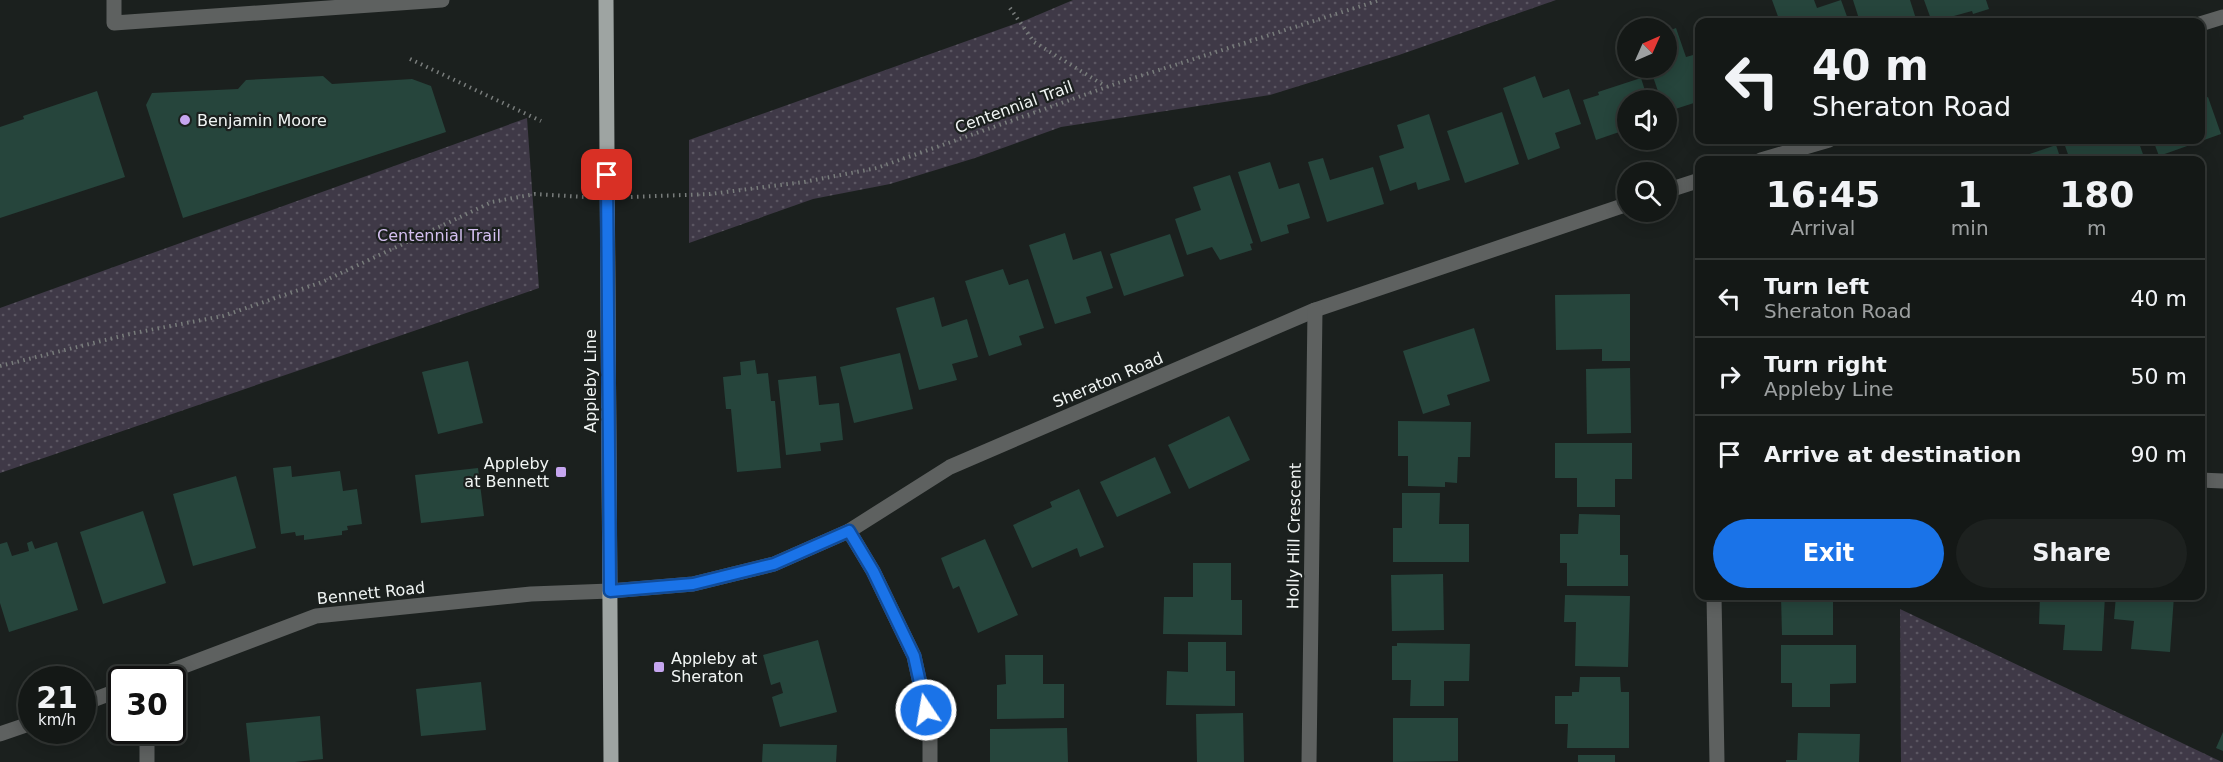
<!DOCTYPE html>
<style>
:root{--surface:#141816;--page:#1d211f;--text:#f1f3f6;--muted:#9da0a1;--line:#333735;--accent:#1a73e8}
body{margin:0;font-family:"DejaVu Sans",sans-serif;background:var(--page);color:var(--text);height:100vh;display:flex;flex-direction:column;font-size:22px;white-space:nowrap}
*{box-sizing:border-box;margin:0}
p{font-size:20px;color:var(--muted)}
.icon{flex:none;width:33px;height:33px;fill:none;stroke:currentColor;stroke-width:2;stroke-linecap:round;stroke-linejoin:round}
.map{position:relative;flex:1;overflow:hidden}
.side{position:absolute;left:1695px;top:156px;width:510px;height:444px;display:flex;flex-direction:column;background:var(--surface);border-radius:12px;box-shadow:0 3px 15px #0003,0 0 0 2px var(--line)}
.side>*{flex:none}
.banner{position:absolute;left:1695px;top:18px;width:510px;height:126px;border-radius:12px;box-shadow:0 3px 15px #0003,0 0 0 2px var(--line);background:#141816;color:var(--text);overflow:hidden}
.needle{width:39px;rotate:45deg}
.controls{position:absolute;left:1617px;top:18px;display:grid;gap:12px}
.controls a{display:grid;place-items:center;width:60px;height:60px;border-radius:50%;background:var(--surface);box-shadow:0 3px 15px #0003,0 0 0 2px var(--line);font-size:30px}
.speed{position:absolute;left:18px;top:666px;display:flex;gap:12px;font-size:30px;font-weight:700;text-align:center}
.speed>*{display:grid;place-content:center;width:78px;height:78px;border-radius:50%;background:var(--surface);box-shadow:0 3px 15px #0003,0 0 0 2px var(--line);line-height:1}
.speed small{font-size:15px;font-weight:400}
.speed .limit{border:3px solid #111;border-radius:9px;background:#fff;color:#111}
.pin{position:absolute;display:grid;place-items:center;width:51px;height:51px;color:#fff;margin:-26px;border-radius:12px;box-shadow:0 3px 9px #0006}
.me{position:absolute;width:66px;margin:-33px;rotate:348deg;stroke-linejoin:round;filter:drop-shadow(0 0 4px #0008)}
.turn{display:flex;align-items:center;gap:21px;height:126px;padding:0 18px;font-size:27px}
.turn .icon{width:78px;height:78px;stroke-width:2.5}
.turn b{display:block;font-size:42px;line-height:51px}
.eta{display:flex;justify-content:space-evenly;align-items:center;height:102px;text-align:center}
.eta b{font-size:36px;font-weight:800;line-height:42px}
.cta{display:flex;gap:12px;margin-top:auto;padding:12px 18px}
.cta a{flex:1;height:69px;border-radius:36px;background:var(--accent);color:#fff;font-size:24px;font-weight:800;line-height:69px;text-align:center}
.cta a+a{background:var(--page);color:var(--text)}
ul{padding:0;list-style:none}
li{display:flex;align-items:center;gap:18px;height:78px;padding:0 18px;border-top:2px solid var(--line)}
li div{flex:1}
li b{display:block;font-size:22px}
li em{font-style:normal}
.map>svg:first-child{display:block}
.park{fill:url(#park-dots)}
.building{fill:#26453c}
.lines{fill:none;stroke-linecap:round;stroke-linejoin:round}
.path{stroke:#787c7b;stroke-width:4;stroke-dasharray:1.5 4.5;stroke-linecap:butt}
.lane{stroke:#5e6160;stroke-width:15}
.street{stroke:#5e6160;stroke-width:15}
.primary{stroke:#9ea4a2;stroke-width:15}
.route-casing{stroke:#114b97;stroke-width:15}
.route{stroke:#1a73e8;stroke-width:10}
.poi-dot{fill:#c6a6f0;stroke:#1b201e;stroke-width:2}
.labels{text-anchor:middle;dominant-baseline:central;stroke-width:4.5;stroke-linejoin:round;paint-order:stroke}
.street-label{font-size:16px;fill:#f1f5f4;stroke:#1b201e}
.poi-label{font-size:16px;fill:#f1f5f4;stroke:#1b201e;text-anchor:start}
.park-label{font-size:16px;fill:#d4c0f0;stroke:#1b201e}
</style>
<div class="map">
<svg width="2223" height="762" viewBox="0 0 2223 762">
<defs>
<pattern id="park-dots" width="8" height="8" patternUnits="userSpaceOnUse" patternTransform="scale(1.5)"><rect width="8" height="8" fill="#3f3947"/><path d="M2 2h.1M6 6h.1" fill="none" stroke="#5b5662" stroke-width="1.8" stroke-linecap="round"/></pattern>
</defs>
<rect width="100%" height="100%" fill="#1b201e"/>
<!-- park -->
<g class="park">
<polygon points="1073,0 1556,0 1399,55 1270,95 1061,127 975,158 890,184 813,199 689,243 689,140 1026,20"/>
<polygon points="527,118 539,288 0,473 0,308"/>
<polygon points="1900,609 2222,762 1901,762"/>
</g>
<!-- building -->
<g class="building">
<polygon points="1772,0 1814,0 1817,8 1841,0 1849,22 1780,22"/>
<polygon points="1853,0 1910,0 1917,22 1860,22"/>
<polygon points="1924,0 1986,0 1989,9 1973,14 1972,11 1932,22"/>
<polygon points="1676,28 1686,57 1700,53 1700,92 1694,94 1697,102 1666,112 1666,100 1661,100 1650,68 1666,68 1666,32"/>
<polygon points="323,76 332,84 412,79 431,86 446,132 183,218 146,105 152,93 238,89 246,80"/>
<polygon points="1535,76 1543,98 1569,89 1581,124 1555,133 1560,148 1528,160 1503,88"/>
<polygon points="1641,78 1648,100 1628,100 1628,129 1596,140 1583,100 1599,95 1598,92"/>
<polygon points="97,91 125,177 0,218 0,127 24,119 23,116"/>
<polygon points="2208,97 2221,134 2159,156 2153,140 2200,140 2200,100"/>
<polygon points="1502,112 1519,164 1465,183 1447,131"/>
<polygon points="1429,114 1450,180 1418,190 1416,182 1390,191 1379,156 1404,148 1397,125"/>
<polygon points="2073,140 2099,140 2100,142 2109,140 2138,140 2145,160 2070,160 2064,143"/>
<polygon points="2056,145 2061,160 2012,160"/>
<polygon points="1323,158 1330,180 1373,167 1384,204 1327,222 1308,162"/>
<polygon points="1270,162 1279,189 1299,183 1310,218 1287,225 1289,233 1261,242 1238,172"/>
<polygon points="1230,175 1253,243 1250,244 1252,250 1220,260 1212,247 1187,255 1175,219 1201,210 1193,187"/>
<polygon points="1065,233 1073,260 1101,251 1113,288 1086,297 1091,313 1055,324 1029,245"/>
<polygon points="1170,234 1184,276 1124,296 1110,254"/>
<polygon points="1003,269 1009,285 1028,279 1044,328 1019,336 1022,345 989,356 965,281"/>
<polygon points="1630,294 1630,361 1602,361 1602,349 1556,350 1555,295"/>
<polygon points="934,297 942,327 967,319 978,357 952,364 957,380 919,390 896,308"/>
<polygon points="1474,328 1490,381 1447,395 1450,405 1423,414 1403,351"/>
<polygon points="900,353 913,409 854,423 840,367"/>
<polygon points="755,360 757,374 768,373 771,401 775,401 781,468 737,472 731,409 726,409 723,377 741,375 740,362"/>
<polygon points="468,361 483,423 438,434 422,372"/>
<polygon points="1630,368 1631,433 1587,434 1586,369"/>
<polygon points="816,376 819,405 839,403 843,440 820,443 821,451 786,455 778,380"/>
<polygon points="1229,416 1250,460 1189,489 1168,445"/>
<polygon points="1398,421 1471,422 1470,457 1458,457 1457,483 1445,482 1445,487 1408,486 1408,456 1398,456"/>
<polygon points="1555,443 1632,443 1632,479 1615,479 1615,507 1577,507 1577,478 1555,478"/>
<polygon points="1155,457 1171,493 1117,517 1100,482"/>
<polygon points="291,466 292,477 340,471 343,491 357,489 362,524 347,526 348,530 342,531 342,535 304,540 304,535 296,536 295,532 281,534 273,468"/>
<polygon points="478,468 484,516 421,523 415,475"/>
<polygon points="236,476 256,548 193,566 173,494"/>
<polygon points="1079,489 1104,547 1080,557 1077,548 1032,568 1013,525 1052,507 1050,502"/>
<polygon points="1402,493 1440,493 1439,524 1469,524 1469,562 1393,562 1393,528 1402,528"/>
<polygon points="143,511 166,583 103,604 80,532"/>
<polygon points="1579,514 1620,515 1620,555 1628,555 1628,586 1567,586 1567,563 1560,563 1560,534 1578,534"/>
<polygon points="985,539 1018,615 978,633 959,586 953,589 941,558"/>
<polygon points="32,541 35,549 57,542 78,610 9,632 0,603 0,544 7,542 12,556 29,551 27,543"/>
<polygon points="1193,563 1231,563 1231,600 1242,600 1242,635 1163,634 1164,597 1193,597"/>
<polygon points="1443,574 1444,630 1392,631 1391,575"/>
<polygon points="1565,595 1630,596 1628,667 1575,666 1576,622 1564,622"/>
<polygon points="1781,596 1833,596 1833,635 1782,635"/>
<polygon points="2040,596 2105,596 2102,651 2063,650 2065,625 2039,624"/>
<polygon points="2116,596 2174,596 2170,652 2131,649 2134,621 2114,619"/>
<polygon points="818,640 837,712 780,727 772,697 783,693 780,682 771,685 763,655"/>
<polygon points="1188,642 1226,642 1226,671 1235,671 1235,706 1166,705 1167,671 1188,672"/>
<polygon points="1397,643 1470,644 1469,681 1444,681 1444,706 1410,706 1411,680 1392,680 1392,646 1397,646"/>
<polygon points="1781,645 1856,645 1856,683 1830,684 1830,707 1792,707 1792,683 1781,683"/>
<polygon points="1005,655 1043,655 1043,684 1064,684 1064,718 997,719 997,685 1006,684"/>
<polygon points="1580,677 1620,677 1621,692 1629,692 1629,748 1567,748 1568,724 1555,724 1555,696 1572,696 1572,692 1579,692"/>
<polygon points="481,682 486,730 421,736 416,689"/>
<polygon points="1243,713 1244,762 1197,762 1196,714"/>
<polygon points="320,716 323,759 295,762 250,762 246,723"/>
<polygon points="1393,718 1458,718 1458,761 1393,762"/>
<polygon points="1067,728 1068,762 990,762 990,729"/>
<polygon points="2223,732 2223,751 2216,748"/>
<polygon points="1798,733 1860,734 1859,762 1786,762 1786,760 1797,760"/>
<polygon points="763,744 837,745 836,762 762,762"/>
<rect x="1578" y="755" width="37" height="7"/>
</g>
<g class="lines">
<!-- path -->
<g class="path">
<polyline points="1010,8 1034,42 1105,86"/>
<polyline points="410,59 541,121"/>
<polyline points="631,197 710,194 804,182 877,168 1118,83 1380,0"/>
<polyline points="0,366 134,333 223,316 322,282 492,202 535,194 584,197"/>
</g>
<!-- lane -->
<polyline class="lane" points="114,0 114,23 442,0"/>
<!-- street -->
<g class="street">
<polyline points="2200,24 2223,17"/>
<polyline points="1761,160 1829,140"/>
<polyline points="1666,191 1700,180"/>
<polyline points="2200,480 2223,481"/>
<polyline points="849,531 873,571 914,656 930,729 930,762"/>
<polyline points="1714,596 1717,762"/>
<polyline points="147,680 316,616 531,594 610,591 693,584 774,564 849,531 950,467 1315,310 1628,204"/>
<polyline points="82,704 122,689"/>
<polyline points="147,730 147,762"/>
<polyline points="0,734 32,723"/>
<polyline points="1309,762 1315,310"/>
</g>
<!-- primary -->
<polyline class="primary" points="606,0 611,762"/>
</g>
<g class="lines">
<defs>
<polyline id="route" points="607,175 610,591 693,584 774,564 849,531 873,571 914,656 926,710"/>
</defs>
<!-- route casing -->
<use href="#route" class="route-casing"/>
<!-- route -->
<use href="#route" class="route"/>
</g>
<!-- markers -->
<g class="poi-dot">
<circle cx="185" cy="120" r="6"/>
<rect x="555" y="466" width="12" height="12" rx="3"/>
<rect x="653" y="661" width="12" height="12" rx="3"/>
</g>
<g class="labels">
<!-- street labels -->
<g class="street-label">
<text transform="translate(1014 107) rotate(-20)">Centennial Trail</text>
<text transform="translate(1108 380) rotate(-23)">Sheraton Road</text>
<text transform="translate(590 381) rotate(-90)">Appleby Line</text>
<text transform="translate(1294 536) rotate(-89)">Holly Hill Crescent</text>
<text transform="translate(371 593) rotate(-6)">Bennett Road</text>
</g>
<!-- poi labels -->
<g class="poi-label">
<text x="197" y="120">Benjamin Moore</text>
<text x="549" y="463" text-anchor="end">Appleby<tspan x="549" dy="18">at Bennett</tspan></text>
<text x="671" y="658">Appleby at<tspan x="671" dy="18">Sheraton</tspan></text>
</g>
<!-- park labels -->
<g class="park-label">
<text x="439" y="235">Centennial Trail</text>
</g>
</g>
</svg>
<div class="controls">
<a><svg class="needle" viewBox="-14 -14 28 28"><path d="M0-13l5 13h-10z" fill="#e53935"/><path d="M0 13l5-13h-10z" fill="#9da0a1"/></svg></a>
<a><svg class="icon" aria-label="sound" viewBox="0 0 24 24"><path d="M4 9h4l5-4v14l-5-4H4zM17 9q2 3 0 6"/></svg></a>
<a><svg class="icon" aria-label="search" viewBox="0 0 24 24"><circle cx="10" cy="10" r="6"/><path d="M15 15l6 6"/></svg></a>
</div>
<div class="speed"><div>21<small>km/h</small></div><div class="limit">30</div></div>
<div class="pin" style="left:607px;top:175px;background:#d93025"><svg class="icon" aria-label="arrive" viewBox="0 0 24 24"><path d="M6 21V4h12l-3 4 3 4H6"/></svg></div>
<svg class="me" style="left:926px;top:710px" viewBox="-20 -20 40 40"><circle r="17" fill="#1a73e8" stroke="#fff" stroke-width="3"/><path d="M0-11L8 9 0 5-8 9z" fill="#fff"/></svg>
<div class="banner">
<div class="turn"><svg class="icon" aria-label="left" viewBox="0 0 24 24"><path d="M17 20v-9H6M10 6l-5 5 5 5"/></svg><div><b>40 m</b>Sheraton Road</div></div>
</div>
<section class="side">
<div class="eta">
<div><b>16:45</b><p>Arrival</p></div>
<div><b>1</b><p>min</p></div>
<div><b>180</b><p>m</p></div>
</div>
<ul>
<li><svg class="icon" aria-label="left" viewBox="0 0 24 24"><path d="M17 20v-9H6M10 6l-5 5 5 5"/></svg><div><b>Turn left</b><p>Sheraton Road</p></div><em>40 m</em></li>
<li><svg class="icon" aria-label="right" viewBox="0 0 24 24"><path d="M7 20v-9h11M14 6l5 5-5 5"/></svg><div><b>Turn right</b><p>Appleby Line</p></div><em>50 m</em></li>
<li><svg class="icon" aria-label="arrive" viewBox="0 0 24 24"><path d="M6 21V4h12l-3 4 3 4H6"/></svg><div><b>Arrive at destination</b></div><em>90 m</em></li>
</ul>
<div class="cta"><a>Exit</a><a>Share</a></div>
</section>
</div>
